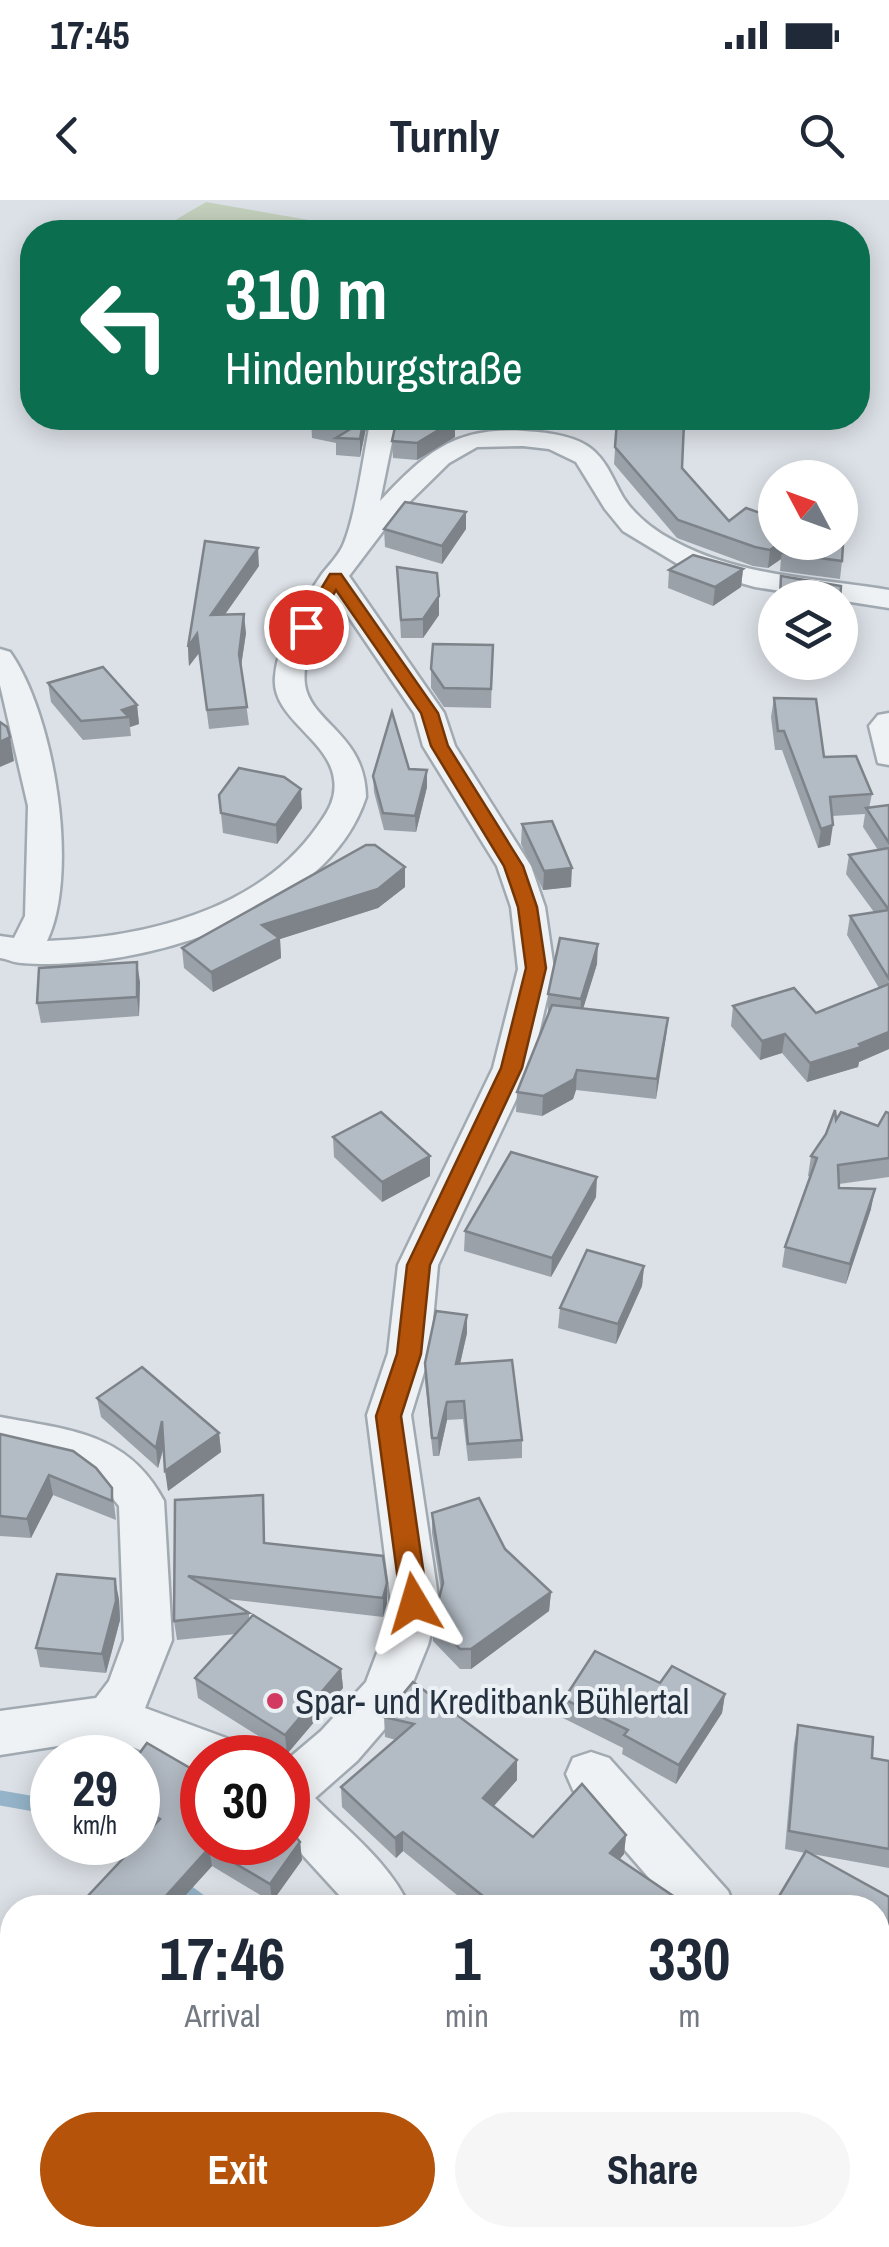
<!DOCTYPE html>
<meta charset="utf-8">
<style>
:root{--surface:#fff;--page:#f6f6f7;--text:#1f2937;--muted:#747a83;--accent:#b45309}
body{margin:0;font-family:"Archivo Narrow",sans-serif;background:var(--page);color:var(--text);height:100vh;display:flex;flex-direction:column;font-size:38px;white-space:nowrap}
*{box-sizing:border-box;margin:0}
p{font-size:32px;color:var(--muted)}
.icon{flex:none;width:55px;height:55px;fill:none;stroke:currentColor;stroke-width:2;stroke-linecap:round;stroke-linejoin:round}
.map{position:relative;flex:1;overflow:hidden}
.panel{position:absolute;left:0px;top:1695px;width:890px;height:352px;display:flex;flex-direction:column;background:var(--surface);border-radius:40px 40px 0 0;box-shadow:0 5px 25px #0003}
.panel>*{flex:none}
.hud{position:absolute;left:20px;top:20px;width:850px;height:210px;border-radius:40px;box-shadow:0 5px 25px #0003;background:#0b6e4f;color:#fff;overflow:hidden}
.needle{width:65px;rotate:311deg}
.fabs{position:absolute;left:758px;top:260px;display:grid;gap:20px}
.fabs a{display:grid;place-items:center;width:100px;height:100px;border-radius:50%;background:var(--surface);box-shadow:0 5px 25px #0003;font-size:50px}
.speed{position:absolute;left:30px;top:1535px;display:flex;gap:20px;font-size:50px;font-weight:700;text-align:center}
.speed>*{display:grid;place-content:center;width:130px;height:130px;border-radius:50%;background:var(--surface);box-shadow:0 5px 25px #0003;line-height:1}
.speed small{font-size:25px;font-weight:400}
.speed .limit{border:15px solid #d22;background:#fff;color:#111}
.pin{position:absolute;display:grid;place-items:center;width:85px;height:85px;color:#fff;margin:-42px;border:5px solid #fff;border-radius:50%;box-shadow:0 2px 10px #0007}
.me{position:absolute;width:110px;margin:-55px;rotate:353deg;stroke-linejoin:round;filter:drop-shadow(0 0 8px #0008)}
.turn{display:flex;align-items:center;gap:35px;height:210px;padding:0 40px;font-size:45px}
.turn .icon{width:130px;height:130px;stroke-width:2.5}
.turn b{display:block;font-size:70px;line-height:85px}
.eta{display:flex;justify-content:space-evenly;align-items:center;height:170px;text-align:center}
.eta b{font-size:60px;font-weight:700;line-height:70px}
.button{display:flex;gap:20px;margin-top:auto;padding:20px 40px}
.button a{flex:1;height:115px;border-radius:60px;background:var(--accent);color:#fff;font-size:40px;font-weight:700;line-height:115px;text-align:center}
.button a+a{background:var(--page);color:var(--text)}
.status{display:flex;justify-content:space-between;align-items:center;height:70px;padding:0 50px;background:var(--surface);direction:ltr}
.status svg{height:28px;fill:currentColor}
header{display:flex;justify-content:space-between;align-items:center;height:130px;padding:0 40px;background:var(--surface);font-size:45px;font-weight:700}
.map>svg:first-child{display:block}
.green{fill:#c4d1bd}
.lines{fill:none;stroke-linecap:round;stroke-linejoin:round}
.stream{stroke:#95b4c9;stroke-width:15}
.street-casing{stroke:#a1a9b1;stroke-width:5}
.street{fill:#eff2f5;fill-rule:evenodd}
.wall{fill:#9aa1a9}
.shaded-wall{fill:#7d8389}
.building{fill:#b3bbc4;stroke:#7d8389;stroke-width:2.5}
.route{fill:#b45309;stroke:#753606;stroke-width:2.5}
.poi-dot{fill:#d33a61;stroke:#ebf0f5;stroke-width:4}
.labels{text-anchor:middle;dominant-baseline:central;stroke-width:8;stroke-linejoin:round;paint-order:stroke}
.near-poi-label{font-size:35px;fill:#25313e;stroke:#ebf0f5;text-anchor:start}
</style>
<div class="status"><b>17:45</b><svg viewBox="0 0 49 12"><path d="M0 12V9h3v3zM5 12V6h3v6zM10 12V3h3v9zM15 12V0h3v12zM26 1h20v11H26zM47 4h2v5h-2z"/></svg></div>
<header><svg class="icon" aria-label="back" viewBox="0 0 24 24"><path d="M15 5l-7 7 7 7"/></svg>Turnly<svg class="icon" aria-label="search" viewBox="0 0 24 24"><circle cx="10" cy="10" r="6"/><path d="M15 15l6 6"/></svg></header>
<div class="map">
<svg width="889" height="2047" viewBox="0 0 889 2047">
<rect width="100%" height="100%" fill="#dce1e7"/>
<!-- green -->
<polygon class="green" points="206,2 309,20 304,32 155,32"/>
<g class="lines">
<!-- stream -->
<g class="stream">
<polyline points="0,1598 52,1607"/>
<polyline points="121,1642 141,1658"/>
<polyline points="176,1684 209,1708"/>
</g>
<defs>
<g id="street">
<path d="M371,218H397L380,301C431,246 461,224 538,232C557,234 581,238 595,252C608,264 614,282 623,297C635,316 655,331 674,341C740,377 817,378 889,390V408L755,387L681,366L623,331L605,309L576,262L549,249L523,246L477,247L449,263L393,318L349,376L444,513L455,546L531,666L545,707L554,769L531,868L438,1065L430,1153L411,1215L439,1403L428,1445L402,1509L357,1561L315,1598C348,1631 391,1664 410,1708H351L288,1639V1559L321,1531L366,1482L380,1445L391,1403L367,1215L388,1153L398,1065L493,868L518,769L511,707L497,666L423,546L414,513L336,398C322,422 301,455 305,485C311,523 365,534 366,597C327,718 134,772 22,763C14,763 8,759 0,758V736L14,738L25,716L28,606L0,485V449L10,452C54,514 80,672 47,741C143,738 258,711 317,627C328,612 337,598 334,579C329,539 271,518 275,477C278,440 302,404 322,374C329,365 340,354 344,343C356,314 364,252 371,218Z"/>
<polygon points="889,513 889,565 878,563 869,526 878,515"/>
<path d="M0,1217C68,1230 128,1232 164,1301L172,1440L145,1508L237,1542L244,1558H202V1574L109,1538L0,1555V1511L96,1498L109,1481L124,1440L119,1306L102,1285L78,1267L0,1251Z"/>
<polygon points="591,1552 609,1558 728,1691 735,1708 675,1708 573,1590 566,1574 573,1558"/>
<polygon points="878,1882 889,1886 889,1998 878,2000"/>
<polygon points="471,2035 601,2035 606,2047 466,2047"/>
<polygon points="754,2035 812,2035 808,2047 750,2047"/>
</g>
</defs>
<!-- street casing -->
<use href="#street" class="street-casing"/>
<!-- street -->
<use href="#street" class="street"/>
</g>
<!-- wall -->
<g class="wall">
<polygon points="368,218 360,257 336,255 336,243 312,238 311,221"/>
<polygon points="617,221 682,268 729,321 842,361 840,379 780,371 781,359 768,368 753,366 677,338 614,264"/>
<polygon points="455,237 417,260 393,258 392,241"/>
<polygon points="466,312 466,329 442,364 385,347 384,329"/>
<polygon points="259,366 225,414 246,433 241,467 249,525 209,529 199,453 189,466 188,447"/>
<polygon points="397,367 439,396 439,415 423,438 401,438"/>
<polygon points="743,369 741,387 713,406 668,388 669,370"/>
<polygon points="493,445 491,508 444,507 431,488 431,469"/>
<polygon points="48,483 137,505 139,524 130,527 131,536 83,540 51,502"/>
<polygon points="774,498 824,557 872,594 869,608 889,605 889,849 859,862 858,867 807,882 782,853 760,860 731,826 733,806 816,813 879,788 847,735 850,716 874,712 846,674 849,655 878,650 863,627 865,614 832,616 830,645 818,648 782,550 775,550 771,517"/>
<polygon points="373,576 427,587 416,632 384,630 374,592"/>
<polygon points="219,595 302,608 277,644 223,633"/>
<polygon points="522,624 571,687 543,690 521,644"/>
<polygon points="405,667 405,687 378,708 280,739 281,758 213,792 184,768 182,748"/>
<polygon points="597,764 583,808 668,818 656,899 576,890 573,899 542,916 516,912 517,892 548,814 548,794"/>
<polygon points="140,782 139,816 41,823 37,803"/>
<polygon points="889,913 889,977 839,984 839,988 871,1009 846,1084 782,1067 785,1047 810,977 808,976 811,956 836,920 878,926"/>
<polygon points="333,937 430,976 382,1002 334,957"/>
<polygon points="596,997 551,1077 464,1051 465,1031"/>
<polygon points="644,1066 642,1086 616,1144 558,1128 560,1108"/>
<polygon points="467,1133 460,1163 522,1240 522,1258 468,1261 463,1219 447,1220 439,1256 433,1256 425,1181 425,1163"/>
<polygon points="97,1198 219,1233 221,1252 168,1291 164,1247 158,1268 101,1217"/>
<polygon points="0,1234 112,1288 116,1320 53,1295 31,1338 0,1336"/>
<polygon points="263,1295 265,1343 383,1356 387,1403 383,1417 227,1399 249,1413 249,1419 341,1469 343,1488 287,1554 198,1498 195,1478 236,1434 177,1440 174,1421 175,1300"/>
<polygon points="432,1313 505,1349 551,1392 549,1411 471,1469 460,1469 433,1441 433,1422 441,1390 432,1333"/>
<polygon points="119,1399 120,1420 106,1473 40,1467 36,1448"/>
<polygon points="413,1482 517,1560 517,1580 494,1606 533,1637 626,1635 624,1654 620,1659 691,1708 473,1708 403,1651 396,1658 342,1607 341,1587 396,1540 385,1537 384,1517"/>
<polygon points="660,1483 725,1494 722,1513 676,1584 622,1554 623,1548 563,1518 564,1499"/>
<polygon points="798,1525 872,1558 889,1561 889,1668 812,1654 889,1697 889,1819 878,1812 878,1708 805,1653 785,1649 794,1544"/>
<polygon points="138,1558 300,1642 302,1660 272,1702 212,1666 174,1708 86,1708 84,1700 150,1630 138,1622"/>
<polygon points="12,1901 12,2029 0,2030 0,1902"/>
</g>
<!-- shaded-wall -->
<g class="shaded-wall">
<polygon points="364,218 368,218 360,257 360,239"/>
<polygon points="455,220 455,237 417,260 417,243"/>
<polygon points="466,312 466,329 442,364 442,346"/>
<polygon points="781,342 783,342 781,359 768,368 770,350"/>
<polygon points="258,348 259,366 212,433 211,415"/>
<polygon points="743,369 741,387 713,406 715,387"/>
<polygon points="439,396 439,415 423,438 423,419"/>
<polygon points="244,414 246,433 240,472 239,454"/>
<polygon points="197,434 199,453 189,466 188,447"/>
<polygon points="137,505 139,524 130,527 129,517 122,510"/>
<polygon points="10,537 14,561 0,567 0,542"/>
<polygon points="427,570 427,587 416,632 415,616"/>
<polygon points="301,589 302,608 277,644 276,625"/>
<polygon points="833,625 830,645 818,648 821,629"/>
<polygon points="405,667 405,687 378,708 280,739 281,758 213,792 211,772 262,725"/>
<polygon points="572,668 571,687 543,690 544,671"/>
<polygon points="598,744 597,764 580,819 581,799"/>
<polygon points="137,762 140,782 139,816 137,797"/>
<polygon points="668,818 666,837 656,899 657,879"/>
<polygon points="889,832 889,849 859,862 858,867 807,882 810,863"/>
<polygon points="785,834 782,853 760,860 762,841"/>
<polygon points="577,870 576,890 573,899 542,916 543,896"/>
<polygon points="430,956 430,976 382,1002 382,982"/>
<polygon points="597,977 596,997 551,1077 552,1058"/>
<polygon points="875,989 871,1009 846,1084 850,1064"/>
<polygon points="644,1066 642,1086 616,1144 618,1124"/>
<polygon points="467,1115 467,1133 456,1182 456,1164"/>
<polygon points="447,1202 447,1220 439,1256 438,1238"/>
<polygon points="162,1221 165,1241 158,1268 156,1248"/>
<polygon points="219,1233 221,1252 168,1291 165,1271"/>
<polygon points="49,1275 53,1295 31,1338 27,1319"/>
<polygon points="115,1379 119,1399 120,1420 106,1473 102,1454"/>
<polygon points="387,1383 387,1403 383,1417 383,1398"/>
<polygon points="551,1392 549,1411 471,1469 471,1449"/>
<polygon points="341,1469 343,1488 287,1554 285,1535"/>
<polygon points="725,1494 722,1513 676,1584 679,1565"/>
<polygon points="517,1560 517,1580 483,1618 483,1598"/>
<polygon points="403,1632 403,1651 396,1658 395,1638"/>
<polygon points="626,1635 624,1654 608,1672 610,1653"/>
<polygon points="300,1642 302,1660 272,1702 270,1684"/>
<polygon points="209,1648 212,1666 174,1708 155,1708"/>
</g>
<!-- building -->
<g class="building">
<polygon points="315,218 364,218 360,239 336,238 352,228 311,221"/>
<polygon points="397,218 455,218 455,220 417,243 392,241"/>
<polygon points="617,221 684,223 682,268 729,321 746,308 775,318 775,342 781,342 770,350 755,347 678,320 615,247"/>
<polygon points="405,302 466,312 442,346 384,329"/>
<polygon points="840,327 844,328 842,361 782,353 783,342 840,342"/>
<polygon points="205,341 258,348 211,415 244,414 239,454 247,507 207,510 197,434 188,447"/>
<polygon points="693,355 743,369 715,387 669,370"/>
<polygon points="397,367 437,373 439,396 423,419 401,420"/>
<polygon points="781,376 841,386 840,401 840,398 780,397"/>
<polygon points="433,444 493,445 491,489 444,488 431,469"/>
<polygon points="103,467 137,505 122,510 129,517 81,521 48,483"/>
<polygon points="774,498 816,499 824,557 856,556 872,594 830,597 833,625 821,629 784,531 778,531"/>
<polygon points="392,512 409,569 427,570 415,616 383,613 373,576"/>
<polygon points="0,522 7,527 10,537 0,542"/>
<polygon points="239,568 284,577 301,589 276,625 221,613 219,595"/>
<polygon points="889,605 889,643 866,608"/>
<polygon points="552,621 572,668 544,671 522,624"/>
<polygon points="366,645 375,645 405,667 378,689 262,725 279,738 211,772 182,748"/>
<polygon points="889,648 889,779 850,716 889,710 849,655"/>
<polygon points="560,738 598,744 581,799 548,794"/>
<polygon points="137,762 137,797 37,803 39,768"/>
<polygon points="889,784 889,832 859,844 861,847 810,863 785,834 762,841 733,806 794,788 816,813"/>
<polygon points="552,805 668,818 657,879 577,870 574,879 543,896 517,892"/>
<polygon points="835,910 836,920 841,912 878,926 886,912 889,913 889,958 838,965 839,988 875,989 850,1064 785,1047 817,958 811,956 826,934"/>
<polygon points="381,912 430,956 382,982 333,937"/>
<polygon points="511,952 597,977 552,1058 465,1031"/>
<polygon points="587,1050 644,1066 618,1124 560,1108"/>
<polygon points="436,1111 467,1115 456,1164 512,1160 522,1240 468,1244 464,1201 447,1202 438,1238 432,1238 425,1163"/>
<polygon points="142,1167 219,1233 165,1271 162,1221 156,1248 97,1198"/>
<polygon points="0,1234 73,1251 96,1268 112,1288 112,1301 49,1275 27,1319 0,1316"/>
<polygon points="263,1295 264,1343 383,1356 387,1383 383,1398 188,1376 249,1413 174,1421 175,1300"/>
<polygon points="479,1298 505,1349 551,1392 471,1449 460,1449 433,1422 443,1383 432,1313"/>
<polygon points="57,1374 115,1379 116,1401 102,1454 36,1448"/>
<polygon points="253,1415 341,1469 285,1535 195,1478"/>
<polygon points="595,1451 660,1483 672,1466 725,1494 679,1565 624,1535 628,1530 564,1499"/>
<polygon points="413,1482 517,1560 483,1598 533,1637 582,1584 626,1635 610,1653 691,1708 498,1708 403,1632 395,1638 341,1587 414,1524 384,1517"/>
<polygon points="798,1525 873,1537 872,1558 889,1561 889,1649 789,1631"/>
<polygon points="147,1543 202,1575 202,1642 288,1642 288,1627 300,1642 270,1684 209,1648 155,1708 94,1708 84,1700 160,1619 138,1606 138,1558 136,1558"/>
<polygon points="806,1651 889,1697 889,1797 878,1790 878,1708 772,1708"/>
<polygon points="12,1901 12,2012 0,2014 0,1902"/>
</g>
<!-- route -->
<polygon class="route" points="330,374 341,374 438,513 448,546 523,666 537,707 546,768 522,868 430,1065 421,1154 401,1216 428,1403 424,1411 414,1414 405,1411 401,1403 376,1216 397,1154 407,1065 501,868 526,768 518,707 504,666 431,546 421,513 336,390 312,431 298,427"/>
<!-- markers -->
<circle class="poi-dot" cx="275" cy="1501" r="10"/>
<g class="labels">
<!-- near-poi labels -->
<g class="near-poi-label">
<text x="295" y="1501">Spar- und Kreditbank Bühlertal</text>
</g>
</g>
</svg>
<div class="fabs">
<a><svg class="needle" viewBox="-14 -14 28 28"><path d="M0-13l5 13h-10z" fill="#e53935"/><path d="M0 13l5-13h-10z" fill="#747a83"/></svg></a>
<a><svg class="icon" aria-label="layers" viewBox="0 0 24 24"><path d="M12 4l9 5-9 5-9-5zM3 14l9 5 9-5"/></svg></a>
</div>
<div class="speed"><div>29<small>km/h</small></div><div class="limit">30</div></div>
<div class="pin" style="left:306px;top:427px;background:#d93025"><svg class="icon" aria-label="arrive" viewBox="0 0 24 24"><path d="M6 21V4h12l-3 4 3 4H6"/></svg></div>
<svg class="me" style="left:414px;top:1403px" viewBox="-20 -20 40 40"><path d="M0-17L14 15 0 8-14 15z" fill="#b45309" stroke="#fff" stroke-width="4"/></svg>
<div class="hud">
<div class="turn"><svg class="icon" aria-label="left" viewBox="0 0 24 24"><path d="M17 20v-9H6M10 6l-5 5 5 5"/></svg><div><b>310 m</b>Hindenburgstraße</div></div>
</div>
<section class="panel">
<div class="eta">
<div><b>17:46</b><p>Arrival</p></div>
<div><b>1</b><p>min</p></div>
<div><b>330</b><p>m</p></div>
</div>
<div class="button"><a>Exit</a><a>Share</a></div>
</section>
</div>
